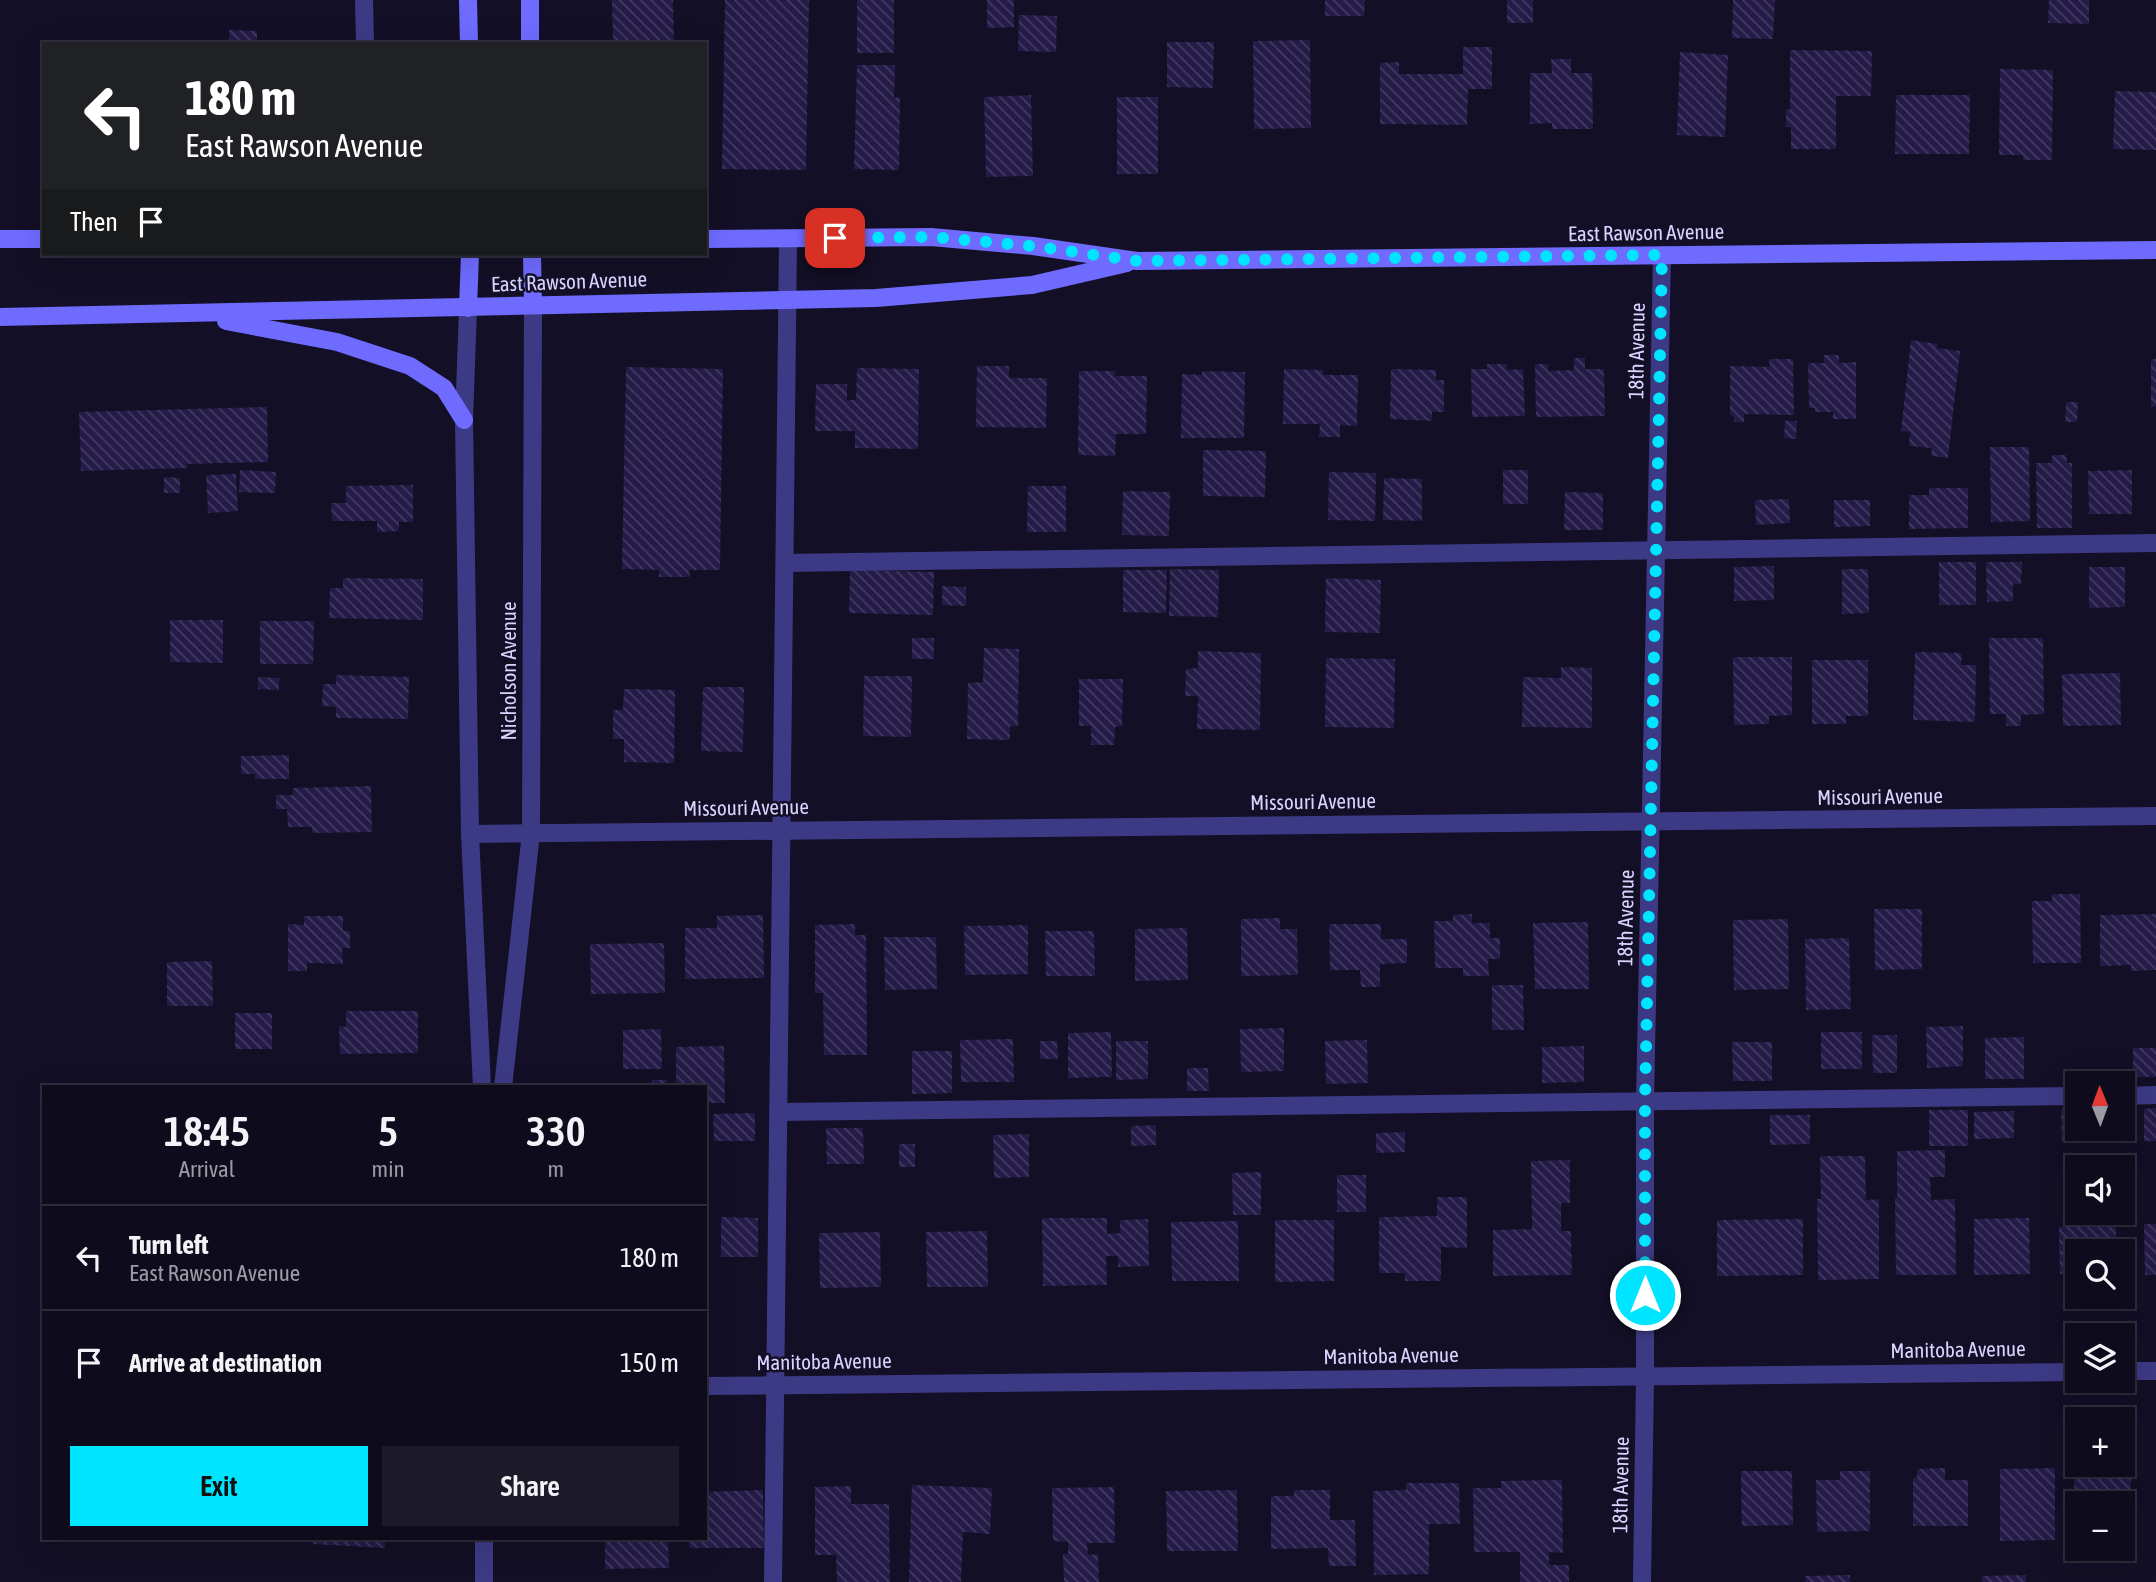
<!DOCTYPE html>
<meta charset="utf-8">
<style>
:root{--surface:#0e0b1c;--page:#1c1929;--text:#f1f3f6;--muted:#9b9ba3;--line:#2e2b3b;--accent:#00e5ff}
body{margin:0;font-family:"Asap Condensed",sans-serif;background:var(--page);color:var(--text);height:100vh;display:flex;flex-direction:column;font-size:26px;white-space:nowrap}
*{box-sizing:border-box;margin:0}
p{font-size:23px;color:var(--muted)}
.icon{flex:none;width:38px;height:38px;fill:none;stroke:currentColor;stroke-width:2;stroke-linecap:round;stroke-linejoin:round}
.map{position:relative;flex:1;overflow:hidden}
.side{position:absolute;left:42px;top:1085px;width:665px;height:455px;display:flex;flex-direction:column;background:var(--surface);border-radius:0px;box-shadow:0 7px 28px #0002,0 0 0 2px var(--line)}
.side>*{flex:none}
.guide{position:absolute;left:42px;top:42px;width:665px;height:214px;border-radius:0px;box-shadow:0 7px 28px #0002,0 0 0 2px var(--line);background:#202124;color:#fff;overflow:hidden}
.needle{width:46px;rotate:359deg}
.tools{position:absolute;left:2065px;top:1071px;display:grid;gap:14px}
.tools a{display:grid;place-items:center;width:70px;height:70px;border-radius:0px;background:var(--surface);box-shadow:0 7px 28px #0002,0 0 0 2px var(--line);font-size:35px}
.pin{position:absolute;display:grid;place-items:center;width:60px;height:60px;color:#fff;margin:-30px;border-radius:14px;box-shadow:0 4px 10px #0006}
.me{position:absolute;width:77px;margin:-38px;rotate:0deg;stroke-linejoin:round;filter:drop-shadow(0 0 5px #0008)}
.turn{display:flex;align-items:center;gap:24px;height:147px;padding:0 28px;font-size:32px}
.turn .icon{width:91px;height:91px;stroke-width:2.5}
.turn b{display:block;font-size:49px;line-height:60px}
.then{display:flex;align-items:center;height:66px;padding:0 28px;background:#0003;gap:14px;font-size:26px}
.eta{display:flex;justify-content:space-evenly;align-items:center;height:119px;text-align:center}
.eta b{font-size:42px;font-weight:600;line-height:49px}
.action{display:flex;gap:14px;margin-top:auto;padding:14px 28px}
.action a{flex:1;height:80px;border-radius:0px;background:var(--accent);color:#111;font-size:28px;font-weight:600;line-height:80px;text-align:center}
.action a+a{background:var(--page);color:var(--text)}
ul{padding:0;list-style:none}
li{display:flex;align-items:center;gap:21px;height:105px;padding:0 28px;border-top:2px solid var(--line)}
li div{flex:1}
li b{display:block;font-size:26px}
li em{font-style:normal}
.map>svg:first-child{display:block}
</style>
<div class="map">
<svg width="2156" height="1582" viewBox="0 0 2156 1582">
<defs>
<pattern id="building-back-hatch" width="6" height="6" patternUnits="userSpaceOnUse" patternTransform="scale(1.75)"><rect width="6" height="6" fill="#241b47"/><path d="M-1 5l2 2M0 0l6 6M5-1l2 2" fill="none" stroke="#433b63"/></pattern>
</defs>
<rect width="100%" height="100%" fill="#130f26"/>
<!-- building -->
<g fill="url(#building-back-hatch)">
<polygon points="612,0 673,0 674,44 613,44"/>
<polygon points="725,0 809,0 806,170 722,169"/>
<rect x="857" y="0" width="37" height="53"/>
<polygon points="987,0 1014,0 1014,27 987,28"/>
<polygon points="1325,0 1365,0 1364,16 1325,16"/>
<rect x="1507" y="0" width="26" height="23"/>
<polygon points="1733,0 1775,0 1773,39 1732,38"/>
<polygon points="2049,0 2089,0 2089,24 2048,23"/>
<polygon points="1019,15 1057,16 1056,52 1018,51"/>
<polygon points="229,30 257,31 257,44 229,44"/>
<polygon points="1310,40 1311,128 1254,129 1253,41"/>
<polygon points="1167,42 1214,42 1213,88 1167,87"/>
<polygon points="1463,47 1492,47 1492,89 1468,89 1467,125 1380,124 1380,63 1399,62 1399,74 1463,74"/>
<polygon points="1790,50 1872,51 1871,96 1836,96 1836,149 1791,149 1791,127 1786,127 1786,109 1790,110"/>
<polygon points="1680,52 1728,55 1725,137 1677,135"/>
<polygon points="1551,59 1571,59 1571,73 1592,73 1593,129 1552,129 1552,123 1530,124 1530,73 1552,73"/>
<polygon points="857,65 895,65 894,98 900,97 899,170 854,169"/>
<polygon points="2000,69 2053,70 2052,160 2023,160 2023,155 1999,155"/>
<polygon points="2115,91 2156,92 2156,150 2113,149"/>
<polygon points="1031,95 1033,176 986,177 984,97"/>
<polygon points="1896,95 1970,95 1969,154 1895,154"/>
<rect x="1117" y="97" width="41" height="77"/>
<polygon points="1911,340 1937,344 1937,348 1960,351 1948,458 1931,456 1932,448 1909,446 1910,432 1901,431"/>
<polygon points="1824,355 1839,355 1839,363 1856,362 1856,419 1833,419 1833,412 1815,412 1815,408 1809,408 1808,363 1824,363"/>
<polygon points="1574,358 1585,358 1585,369 1604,369 1605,416 1536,417 1535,364 1548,364 1548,371 1574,370"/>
<polygon points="1769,359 1793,359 1794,415 1744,414 1744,422 1734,422 1734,416 1730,415 1730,366 1770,367"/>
<rect x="2151" y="359" width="5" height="48"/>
<polygon points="1487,364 1507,364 1507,370 1523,369 1525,416 1472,417 1471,369 1487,369"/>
<polygon points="977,366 1009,366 1009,378 1047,378 1046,428 976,427"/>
<polygon points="626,367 723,369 720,570 689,570 690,577 659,577 659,570 622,569"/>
<polygon points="857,368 919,369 918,449 855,448 855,431 815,431 816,384 847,384 847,400 856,400"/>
<polygon points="1284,369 1323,370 1323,375 1358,375 1357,426 1340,425 1340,437 1319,437 1320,424 1283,424"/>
<polygon points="1391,369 1436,370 1436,380 1444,380 1444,412 1432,412 1432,421 1390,419"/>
<polygon points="1079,371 1115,371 1115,376 1147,376 1146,434 1116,434 1115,456 1078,455"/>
<polygon points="1202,371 1245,372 1244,438 1181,438 1182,374 1202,375"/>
<polygon points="2066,402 2078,402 2077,422 2065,422"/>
<polygon points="267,407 268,462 187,464 187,468 81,471 79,412"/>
<polygon points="1785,421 1797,421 1796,439 1784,438"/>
<polygon points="1990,447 2029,447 2030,521 1991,522"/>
<polygon points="1203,450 1266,451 1265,497 1203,496"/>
<polygon points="2052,455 2066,455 2067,463 2072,463 2072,528 2037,528 2036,463 2052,463"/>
<polygon points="240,470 276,472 275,493 239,492"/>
<rect x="1503" y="470" width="25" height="34"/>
<polygon points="2132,470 2132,514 2089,514 2088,471"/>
<polygon points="1329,472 1376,473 1375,521 1328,520"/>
<polygon points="236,474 238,511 208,513 206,475"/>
<polygon points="164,477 180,478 180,493 164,493"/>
<polygon points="1384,478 1422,479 1422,521 1383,520"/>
<polygon points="413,485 413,522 399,522 399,531 377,532 377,521 332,521 331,503 346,503 346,486"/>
<polygon points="1028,486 1066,486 1066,532 1027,532"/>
<polygon points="1929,488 1968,488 1968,528 1909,529 1909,495 1929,495"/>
<polygon points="1123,491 1170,492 1169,536 1122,535"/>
<polygon points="1565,492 1603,493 1603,530 1564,530"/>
<polygon points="1789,499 1790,523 1756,525 1755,500"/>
<polygon points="1834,500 1870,500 1870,526 1834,527"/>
<rect x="1939" y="562" width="37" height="43"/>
<polygon points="1986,562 2022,562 2021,584 2013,584 2013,601 1987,602"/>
<polygon points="1774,566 1774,600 1734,601 1734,567"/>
<polygon points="2089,567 2125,567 2125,607 2089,608"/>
<polygon points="1170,569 1219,570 1218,617 1169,616"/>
<polygon points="1842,569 1868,569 1869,613 1842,614"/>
<polygon points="850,570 934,572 933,615 849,613"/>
<polygon points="1123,570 1167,570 1166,613 1123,612"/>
<polygon points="343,578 423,579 423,620 329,618 330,588 343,588"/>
<polygon points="1326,578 1381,580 1380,633 1325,632"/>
<polygon points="942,586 966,587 966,606 942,605"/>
<polygon points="170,620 223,620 223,663 170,662"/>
<polygon points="260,621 314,621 313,664 260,664"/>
<rect x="912" y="638" width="22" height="21"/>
<polygon points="1989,638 2043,638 2044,714 2021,715 2021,726 2006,726 2006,714 1990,714"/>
<polygon points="984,648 1019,649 1018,726 1010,726 1010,740 967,739 968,683 983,682"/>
<polygon points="1198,651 1261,653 1260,730 1197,729 1198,696 1185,696 1186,669 1198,668"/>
<polygon points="1915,652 1962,653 1961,665 1976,665 1975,722 1913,720"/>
<polygon points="1733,657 1792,657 1792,715 1769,716 1769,724 1734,725"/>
<polygon points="1326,658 1395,659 1394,728 1325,727"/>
<polygon points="1812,660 1868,660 1868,716 1846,716 1846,724 1812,724"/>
<polygon points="1561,667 1592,668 1592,728 1522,727 1523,677 1561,678"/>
<polygon points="2120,673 2121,725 2063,726 2062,674"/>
<polygon points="336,675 409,677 408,719 336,718 336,707 322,706 323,684 336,684"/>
<polygon points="864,676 912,676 911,737 863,736"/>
<polygon points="258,677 279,678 279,690 258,689"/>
<polygon points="1079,679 1123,679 1122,726 1115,727 1114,745 1091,745 1091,726 1079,726"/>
<polygon points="703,687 744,687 743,752 701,751"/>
<polygon points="624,689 675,690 674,763 624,762 624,739 613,739 613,710 623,710"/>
<polygon points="289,755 289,779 255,779 255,774 241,774 241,756"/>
<polygon points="371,786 372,832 312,833 312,827 288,827 287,809 276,809 276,795 293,795 293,788"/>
<polygon points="2052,894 2080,894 2081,963 2033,963 2032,901 2052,901"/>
<polygon points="1874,909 1922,909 1922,969 1875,970"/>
<polygon points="1472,914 1472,923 1490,923 1490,938 1500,938 1500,959 1488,959 1489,976 1463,976 1463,968 1435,968 1434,921 1453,921 1453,915"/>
<polygon points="2156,914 2156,970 2131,971 2131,965 2100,966 2100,915"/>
<polygon points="763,915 764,978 685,979 685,928 717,928 717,916"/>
<polygon points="304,916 343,916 343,931 350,931 350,948 342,948 343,964 307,963 307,971 288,971 288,924 304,925"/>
<polygon points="1280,918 1280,929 1297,929 1298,975 1241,976 1241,919"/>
<polygon points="1788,919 1789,989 1734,990 1733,920"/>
<polygon points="1588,922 1589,989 1535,989 1533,923"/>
<polygon points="855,924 855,935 866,935 867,1055 824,1055 823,993 815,993 815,925"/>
<polygon points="1329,924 1381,924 1381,939 1407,939 1407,963 1380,964 1380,987 1361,987 1360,970 1330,970"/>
<polygon points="1028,925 1028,974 965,975 964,926"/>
<polygon points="1187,928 1188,980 1135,981 1135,929"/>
<polygon points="1045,931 1094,931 1095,976 1046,976"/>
<polygon points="884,937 936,937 937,989 885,990"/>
<polygon points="1849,938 1851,1009 1806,1010 1805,939"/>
<polygon points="664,943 665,993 591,994 590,944"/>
<polygon points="212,961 213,1006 167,1006 167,962"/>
<polygon points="1492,985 1523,985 1524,1030 1492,1030"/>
<polygon points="346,1011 418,1011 418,1053 340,1054 339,1026 346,1027"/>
<rect x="235" y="1013" width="37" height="36"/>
<polygon points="1963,1026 1963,1066 1927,1068 1926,1027"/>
<polygon points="1284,1028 1284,1071 1241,1072 1240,1029"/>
<polygon points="661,1029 662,1069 623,1069 623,1030"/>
<polygon points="1111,1032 1112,1077 1068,1078 1068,1033"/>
<rect x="1821" y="1032" width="41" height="37"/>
<polygon points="1872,1035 1897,1035 1897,1073 1873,1073"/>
<polygon points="2024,1037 2024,1079 1985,1079 1985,1038"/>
<polygon points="1013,1039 1014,1082 961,1082 960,1040"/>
<polygon points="1367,1040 1368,1083 1326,1084 1325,1041"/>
<polygon points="1040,1041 1057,1041 1058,1059 1040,1059"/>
<polygon points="1116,1041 1148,1041 1148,1079 1116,1080"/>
<polygon points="1732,1042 1772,1042 1772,1081 1733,1081"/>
<polygon points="724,1046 725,1103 705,1103 705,1087 676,1087 676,1047"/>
<polygon points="1584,1046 1584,1082 1542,1083 1542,1047"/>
<rect x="2133" y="1048" width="23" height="29"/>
<polygon points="912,1051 952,1051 952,1093 912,1094"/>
<polygon points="1187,1068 1208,1068 1209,1091 1187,1091"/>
<rect x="652" y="1080" width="15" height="7"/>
<polygon points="2156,1108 2156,1141 2144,1141 2144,1109"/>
<polygon points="2061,1109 2077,1109 2077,1129 2096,1129 2096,1140 2062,1141"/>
<rect x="1929" y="1110" width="39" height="36"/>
<polygon points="2014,1111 2014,1138 1974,1139 1974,1112"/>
<polygon points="755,1113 755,1141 714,1141 713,1114"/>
<polygon points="1770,1115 1810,1115 1810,1144 1770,1145"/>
<polygon points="1156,1125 1156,1145 1131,1146 1131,1126"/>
<polygon points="826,1128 863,1128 864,1164 827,1164"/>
<polygon points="1405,1132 1405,1152 1376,1153 1376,1133"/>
<polygon points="1029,1134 1029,1177 994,1178 993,1135"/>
<rect x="899" y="1144" width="16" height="23"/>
<polygon points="1945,1150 1945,1177 1930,1177 1931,1200 1955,1199 1956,1275 1896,1275 1895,1198 1897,1198 1897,1151"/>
<polygon points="1820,1156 1865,1156 1866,1200 1879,1199 1879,1279 1818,1280 1817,1199 1821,1199"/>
<polygon points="1570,1160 1570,1203 1561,1203 1561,1231 1571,1231 1572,1275 1493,1276 1493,1230 1532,1229 1531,1161"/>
<polygon points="1261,1172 1261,1215 1233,1215 1232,1173"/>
<rect x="1337" y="1175" width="29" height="37"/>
<polygon points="1437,1197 1467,1197 1467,1248 1441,1247 1441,1281 1405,1281 1405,1273 1379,1273 1379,1217 1437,1216"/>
<polygon points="721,1217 758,1218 758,1257 721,1257"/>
<polygon points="1042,1218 1107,1218 1107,1234 1120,1233 1120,1220 1148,1219 1149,1266 1118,1267 1118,1256 1106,1256 1107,1285 1043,1286"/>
<polygon points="2029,1218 2030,1274 1974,1275 1974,1219"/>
<polygon points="1803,1219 1803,1275 1717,1276 1717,1220"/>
<polygon points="1275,1220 1334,1220 1334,1281 1275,1282"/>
<polygon points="1238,1221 1239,1281 1172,1281 1171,1222"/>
<polygon points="2144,1224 2156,1224 2156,1275 2145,1275"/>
<polygon points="2116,1226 2116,1251 2077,1251 2077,1274 2060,1274 2059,1227"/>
<polygon points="987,1231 988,1287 927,1287 926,1232"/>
<polygon points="880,1232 881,1287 820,1288 819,1233"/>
<polygon points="1945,1468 1945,1480 1968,1480 1968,1526 1913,1526 1913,1478 1917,1478 1917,1469"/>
<polygon points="2055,1468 2055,1540 2000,1541 2000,1469"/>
<polygon points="2123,1469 2123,1477 2131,1477 2131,1526 2123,1526 2123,1503 2077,1503 2077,1523 2075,1523 2074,1476 2096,1475 2096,1470"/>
<polygon points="1741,1471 1792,1471 1793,1525 1742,1526"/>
<polygon points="1840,1471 1870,1471 1870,1531 1817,1532 1816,1480 1840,1480"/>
<polygon points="1562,1480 1563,1553 1549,1552 1549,1565 1569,1565 1569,1582 1520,1582 1520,1552 1474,1552 1473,1488 1501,1488 1501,1481"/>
<polygon points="1406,1483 1459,1483 1460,1524 1429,1524 1429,1574 1374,1575 1373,1491 1406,1490"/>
<polygon points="912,1485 992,1488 990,1534 963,1532 961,1582 909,1582"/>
<polygon points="851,1486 851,1504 889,1504 890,1582 837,1582 836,1555 815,1555 815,1487"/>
<polygon points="1114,1487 1115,1543 1087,1543 1088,1555 1098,1554 1099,1582 1064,1582 1063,1554 1068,1554 1068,1542 1053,1541 1052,1488"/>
<polygon points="763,1490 764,1548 689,1548 689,1538 705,1538 705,1492"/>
<polygon points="1237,1490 1238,1551 1167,1551 1166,1491"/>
<polygon points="1294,1490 1330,1490 1330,1520 1355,1520 1356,1566 1329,1566 1328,1548 1271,1549 1271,1496 1294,1496"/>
<polygon points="314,1538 385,1538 385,1548 313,1544"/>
<polygon points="605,1538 668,1538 669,1568 605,1569"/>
<polygon points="1850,1575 1850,1582 1806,1582 1805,1576"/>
<polygon points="2026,1575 2026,1582 1982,1582 1982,1576"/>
</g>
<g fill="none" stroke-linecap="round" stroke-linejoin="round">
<!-- service -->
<g stroke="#3d3a85" stroke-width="18">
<polyline points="364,0 365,44"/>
<polyline points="785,563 2156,543"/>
<polyline points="2123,1096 2156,1095"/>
<polyline points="779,1112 2077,1096"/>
<polyline points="773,1582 788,239"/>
</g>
<!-- minor -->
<g stroke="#3d3a85" stroke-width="18">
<polyline points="470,834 2156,816"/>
<polyline points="2123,1371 2156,1371"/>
<polyline points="705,1386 2077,1372"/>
<polyline points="1642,1582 1645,1376 1645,1102 1662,255"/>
</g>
<!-- tertiary -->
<g stroke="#3d3a85" stroke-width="18">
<polyline points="468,308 464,420 470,834 482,1087"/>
<polyline points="503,1087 531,833 533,305"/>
<polyline points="484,1582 484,1538"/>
</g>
<!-- secondary -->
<g stroke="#6f6bff" stroke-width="18">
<polyline points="468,0 469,44"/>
<polyline points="530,0 530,44"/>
<polyline points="0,239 44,239"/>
<polyline points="705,239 931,237 1033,246 1137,261 2156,250"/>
<polyline points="532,254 533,305"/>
<polyline points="468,308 470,254"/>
<polyline points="0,317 876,298 1032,285 1127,263"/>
<polyline points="226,321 337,342 410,366 444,388 464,420"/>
</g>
</g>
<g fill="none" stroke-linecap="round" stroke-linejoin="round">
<!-- route -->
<polyline stroke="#00e5ff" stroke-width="12" stroke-dasharray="0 21.6" points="835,238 931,237 1033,246 1137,261 1662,255 1645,1101 1645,1295"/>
</g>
<g text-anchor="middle" stroke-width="5" stroke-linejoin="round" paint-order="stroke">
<!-- street labels -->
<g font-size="21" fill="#d9d4ff" stroke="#130f26">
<text transform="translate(1646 233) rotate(-1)" y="7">East Rawson Avenue</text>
<text transform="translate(569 282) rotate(-2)" y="7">East Rawson Avenue</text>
<text transform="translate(1637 351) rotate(-89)" y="7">18th Avenue</text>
<text transform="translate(509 671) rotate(-90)" y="7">Nicholson Avenue</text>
<text transform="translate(1880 797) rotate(-1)" y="7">Missouri Avenue</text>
<text transform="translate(1313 802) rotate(-1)" y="7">Missouri Avenue</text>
<text transform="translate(746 808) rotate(-1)" y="7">Missouri Avenue</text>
<text transform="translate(1626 918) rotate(-89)" y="7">18th Avenue</text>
<text transform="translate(1958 1350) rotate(-1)" y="7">Manitoba Avenue</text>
<text transform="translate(1391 1356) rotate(-1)" y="7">Manitoba Avenue</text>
<text transform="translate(824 1362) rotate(-1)" y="7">Manitoba Avenue</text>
<text transform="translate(1621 1485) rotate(-89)" y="7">18th Avenue</text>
</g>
</g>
</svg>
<div class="tools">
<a><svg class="needle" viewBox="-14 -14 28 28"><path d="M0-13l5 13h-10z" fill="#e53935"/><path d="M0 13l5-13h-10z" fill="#9b9ba3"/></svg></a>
<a><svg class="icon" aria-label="sound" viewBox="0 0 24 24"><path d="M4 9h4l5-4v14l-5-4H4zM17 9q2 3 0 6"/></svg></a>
<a><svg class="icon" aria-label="search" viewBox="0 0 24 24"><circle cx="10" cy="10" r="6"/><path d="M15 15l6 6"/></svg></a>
<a><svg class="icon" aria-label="layers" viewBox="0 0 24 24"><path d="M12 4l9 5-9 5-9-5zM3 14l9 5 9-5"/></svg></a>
<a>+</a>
<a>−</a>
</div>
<div class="pin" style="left:835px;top:238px;background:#d93025"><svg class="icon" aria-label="arrive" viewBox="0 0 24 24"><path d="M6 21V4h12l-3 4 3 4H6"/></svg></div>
<svg class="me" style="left:1645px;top:1295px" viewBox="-20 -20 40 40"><circle r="17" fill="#00e5ff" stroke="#fff" stroke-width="3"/><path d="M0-11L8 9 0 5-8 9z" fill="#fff"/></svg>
<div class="guide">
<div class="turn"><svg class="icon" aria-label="left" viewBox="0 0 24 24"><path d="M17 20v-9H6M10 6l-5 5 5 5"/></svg><div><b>180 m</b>East Rawson Avenue</div></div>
<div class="then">Then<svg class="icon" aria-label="arrive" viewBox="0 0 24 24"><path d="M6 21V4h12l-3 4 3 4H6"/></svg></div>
</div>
<section class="side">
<div class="eta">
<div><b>18:45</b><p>Arrival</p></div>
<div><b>5</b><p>min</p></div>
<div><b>330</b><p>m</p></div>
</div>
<ul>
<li><svg class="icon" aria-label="left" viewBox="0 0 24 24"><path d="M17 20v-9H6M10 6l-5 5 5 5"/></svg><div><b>Turn left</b><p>East Rawson Avenue</p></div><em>180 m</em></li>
<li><svg class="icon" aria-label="arrive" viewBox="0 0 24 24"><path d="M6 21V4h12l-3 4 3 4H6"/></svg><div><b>Arrive at destination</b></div><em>150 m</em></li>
</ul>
<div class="action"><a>Exit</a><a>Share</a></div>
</section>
</div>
